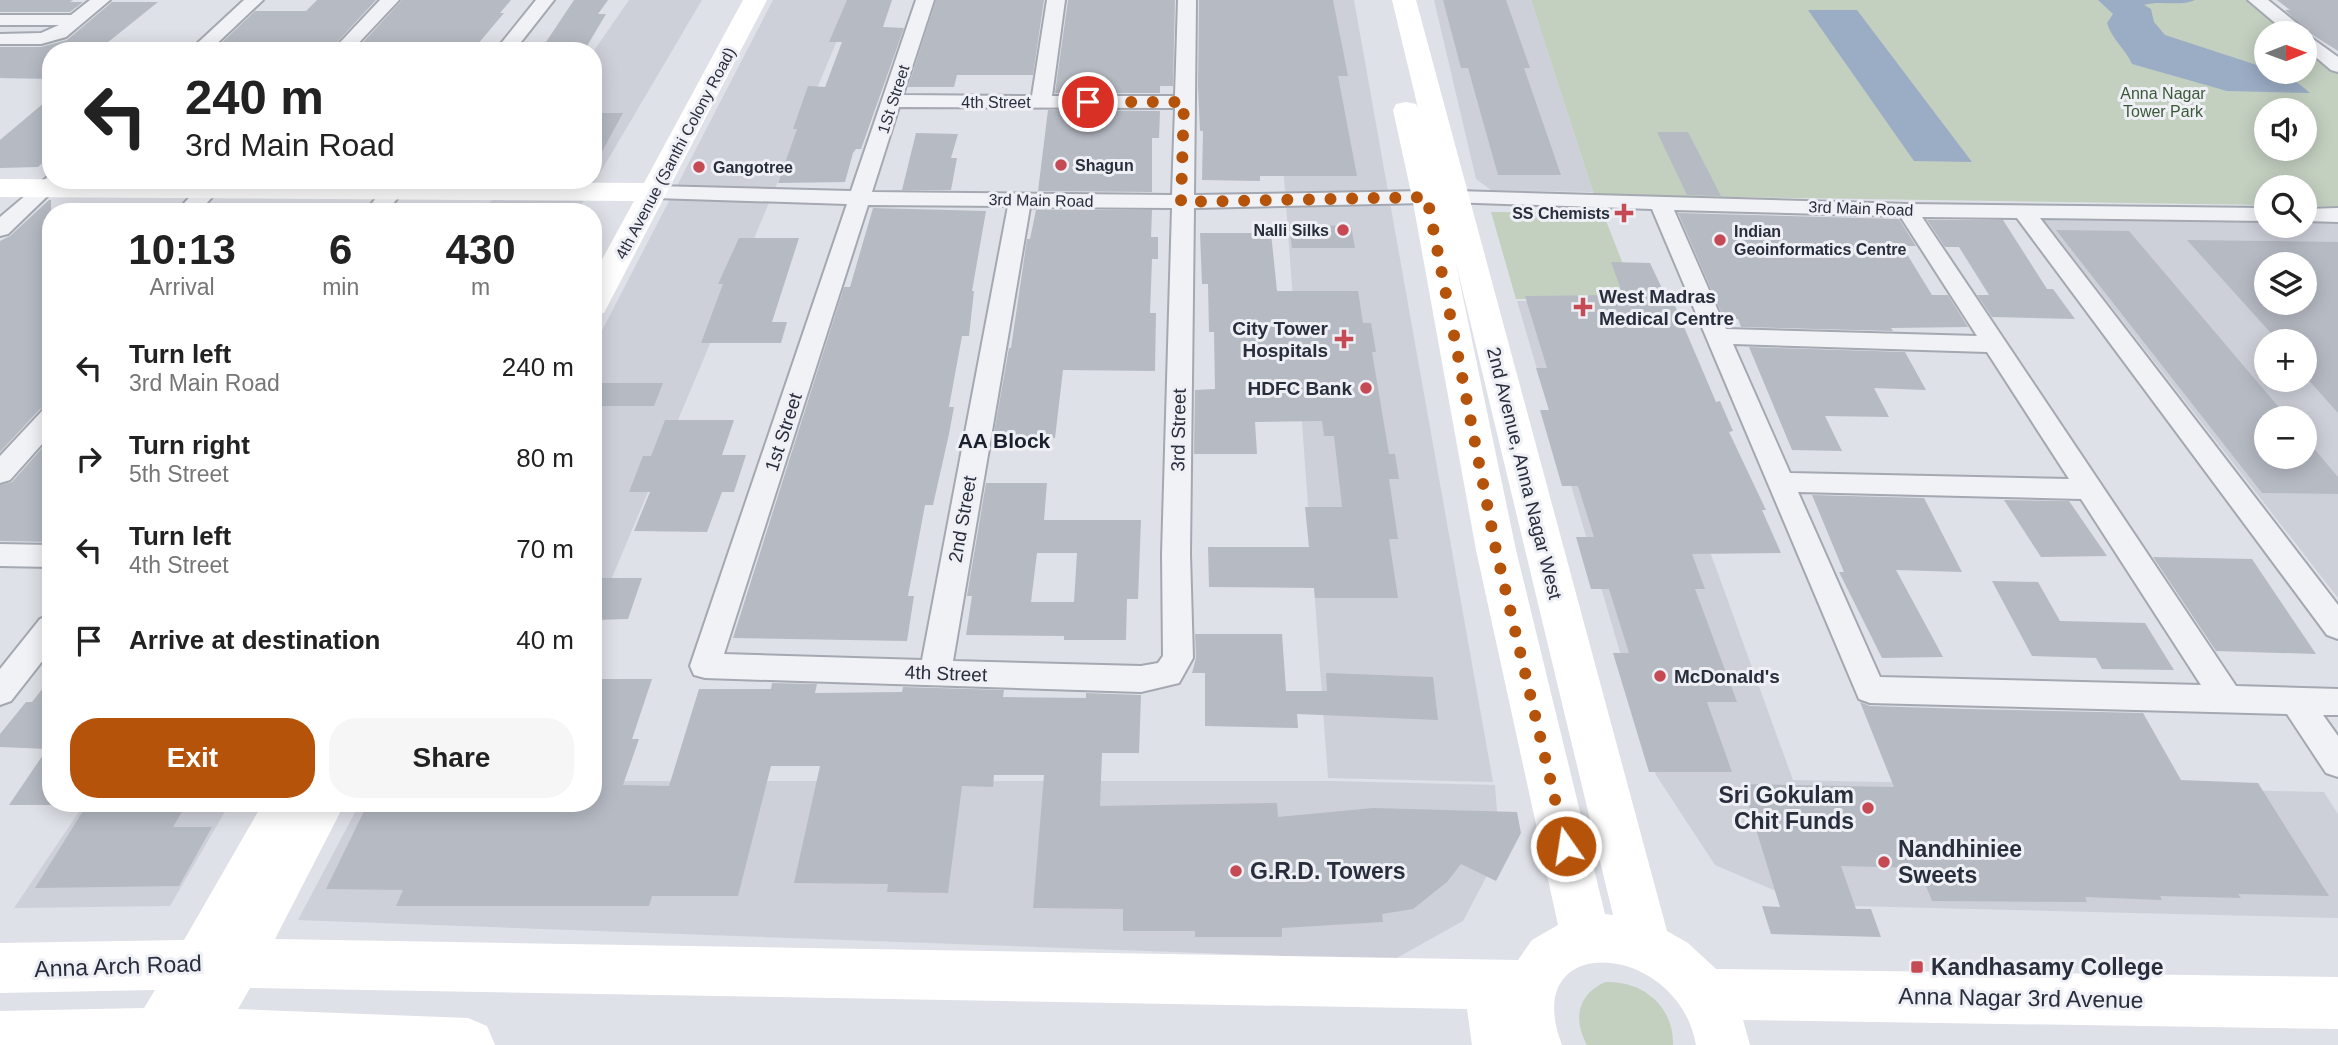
<!DOCTYPE html>
<meta charset="utf-8">
<style>
:root{--surface:#fff;--page:#f6f6f6;--text:#222;--muted:#767676;--accent:#b45309}
body{margin:0;font-family:Helvetica,sans-serif;background:var(--page);color:var(--text);height:100vh;display:flex;flex-direction:column;font-size:26px;white-space:nowrap}
*{box-sizing:border-box;margin:0}
p{font-size:23px;color:var(--muted)}
.icon{flex:none;width:38px;height:38px;fill:none;stroke:currentColor;stroke-width:2;stroke-linecap:round;stroke-linejoin:round}
.map{position:relative;flex:1;overflow:hidden}
.details{position:absolute;left:42px;top:203px;width:560px;height:609px;display:flex;flex-direction:column;background:var(--surface);border-radius:28px;box-shadow:0 4px 18px #0003}
.details>*{flex:none}
.top-card{position:absolute;left:42px;top:42px;width:560px;height:147px;border-radius:28px;box-shadow:0 4px 18px #0003;background:#fff;color:var(--text);overflow:hidden}
.needle{width:46px;rotate:89deg}
.buttons{position:absolute;left:2254px;top:21px;display:grid;gap:14px}
.buttons a{display:grid;place-items:center;width:63px;height:63px;border-radius:50%;background:var(--surface);box-shadow:0 4px 18px #0003;font-size:35px}
.pin{position:absolute;display:grid;place-items:center;width:60px;height:60px;color:#fff;margin:-30px;border:4px solid #fff;border-radius:50%;box-shadow:0 2px 7px #0007}
.me{position:absolute;width:77px;margin:-38px;rotate:347deg;stroke-linejoin:round;filter:drop-shadow(0 0 5px #0008)}
.turn{display:flex;align-items:center;gap:24px;height:147px;padding:0 28px;font-size:32px}
.turn .icon{width:91px;height:91px;stroke-width:2.5}
.turn b{display:block;font-size:49px;line-height:60px}
.eta{display:flex;justify-content:space-evenly;align-items:center;height:119px;text-align:center}
.eta b{font-size:42px;font-weight:800;line-height:49px}
.primary-button{display:flex;gap:14px;margin-top:auto;padding:14px 28px}
.primary-button a{flex:1;height:80px;border-radius:28px;background:var(--accent);color:#fff;font-size:28px;font-weight:800;line-height:80px;text-align:center}
.primary-button a+a{background:var(--page);color:var(--text)}
ul{padding:0;list-style:none}
li{display:flex;align-items:center;gap:21px;height:91px;padding:0 28px}
li div{flex:1}
li b{display:block;font-size:26px}
li em{font-style:normal}
.map>svg:first-child{display:block}
</style>
<div class="map">
<svg width="2338" height="1045" viewBox="0 0 2338 1045">
<rect width="100%" height="100%" fill="#dee1e7"/>
<!-- built -->
<g fill="#cdd0d9" fill-rule="evenodd">
<polygon points="629,0 702,0 577,212 484,212 505,180 593,180 593,52"/>
<polygon points="773,0 854,0 593,623 593,348"/>
<polygon points="1271,0 1354,0 1493,782 1328,778"/>
<polygon points="1434,0 1531,0 1593,192 1491,190 1476,179"/>
<path d="M2041,216L2266,218V226H2305V219H2338V598ZM2266,264H2305V303H2266ZM2266,341H2305V380H2266ZM2266,418H2305V457H2266Z"/>
<polygon points="1517,301 1619,301 1793,780 2324,792 2338,814 2338,918 1809,905 1715,865 1656,775"/>
<polygon points="593,781 1330,781 1495,785 1500,851 1463,921 1393,960 298,920 360,803 593,803"/>
<polygon points="85,803 230,803 170,906 14,908"/>
</g>
<!-- green -->
<g fill="#c3d0c0" fill-rule="evenodd">
<path d="M1531,0H2252L2293,33H2266V72H2305V43L2338,70V207L2305,206V187H2266V205L1594,195ZM2266,110H2305V149H2266Z"/>
<polygon points="1491,212 1603,213 1637,300 1516,299"/>
<path d="M1605,982C1642,980 1674,1006 1673,1045H1587C1573,1019 1577,995 1605,982Z"/>
</g>
<!-- water -->
<g fill="#9badc5">
<path d="M2098,0H2195C2179,7 2161,0 2144,5L2151,9L2154,22L2165,35L2266,68V72C2283,72 2298,82 2310,93L2227,91L2132,64C2125,48 2112,40 2107,23L2113,14Z"/>
<polygon points="1808,10 1857,10 1972,162 1914,161"/>
</g>
<!-- building -->
<g fill="#b6bac3" fill-rule="evenodd">
<polygon points="0,0 73,0 70,2 83,2 70,12 0,12"/>
<polygon points="317,0 376,0 329,51 213,51 255,11 306,11"/>
<polygon points="402,0 511,0 500,13 504,13 472,51 355,51"/>
<polygon points="574,0 608,0 598,14 606,14 584,51 540,51"/>
<polygon points="847,0 892,0 883,27 904,28 861,149 856,149 853,153 845,182 778,183 797,129 793,129 808,86 825,87 842,42 829,42"/>
<polygon points="936,0 1044,0 1033,75 957,75 954,87 908,87"/>
<polygon points="1068,0 1175,0 1173,86 1160,86 1160,93 1055,93"/>
<polygon points="1199,0 1333,0 1348,76 1338,76 1357,176 1260,176 1260,181 1202,180 1203,131 1200,131 1198,86"/>
<polygon points="1443,0 1506,0 1530,68 1524,68 1561,175 1498,175 1468,68 1461,68"/>
<polygon points="2277,0 2338,0 2338,51 2308,32 2285,10 2290,10"/>
<polygon points="112,2 158,2 97,51 51,51 51,79 0,78 0,47 41,47 67,40"/>
<polygon points="51,97 51,155 38,167 0,168 0,140"/>
<polygon points="1048,110 1160,111 1159,138 1152,138 1152,192 1038,191"/>
<polygon points="593,113 623,113 593,168"/>
<polygon points="1657,132 1688,132 1721,196 1687,195"/>
<polygon points="916,133 958,134 951,158 957,158 951,190 902,190"/>
<polygon points="49,200 51,200 51,406 40,409 0,452 0,241 10,236"/>
<polygon points="873,208 986,211 972,291 974,291 969,336 962,336 949,407 954,407 949,434 933,505 925,505 908,596 914,596 907,641 733,638 844,287 850,287"/>
<polygon points="1036,210 1152,210 1151,237 1158,237 1158,259 1152,259 1150,313 1156,313 1155,371 1063,370 1055,438 993,438 1009,348 1011,348 1027,239 1030,239"/>
<polygon points="1678,213 1899,219 1916,246 1902,246 1932,295 1948,295 1968,327 1891,328 1893,331 1741,327 1738,319 1724,319"/>
<polygon points="1927,220 2003,220 2047,289 2053,289 2075,319 1992,317 1977,295 1989,295 1959,247 1945,247"/>
<polygon points="1289,225 1351,226 1355,248 1292,248"/>
<polygon points="2056,230 2129,231 2288,418 2266,418 2266,457 2305,457 2305,438 2338,477 2338,494 2262,493"/>
<polygon points="1200,233 1271,233 1277,291 1358,291 1363,323 1371,323 1376,352 1372,352 1389,454 1395,454 1399,479 1389,479 1398,539 1389,539 1398,598 1315,598 1314,588 1209,587 1208,547 1309,547 1305,507 1342,507 1334,436 1324,436 1322,421 1255,422 1257,454 1194,454 1195,390 1215,389 1214,332 1209,332 1208,284 1202,284"/>
<polygon points="739,238 799,238 772,322 787,322 781,343 701,343 723,284 718,284"/>
<path d="M2187,240L2338,242V413L2305,376V341H2278ZM2266,264H2305V303H2266Z"/>
<polygon points="1611,262 1650,263 1668,301 1673,301 1716,402 1720,401 1733,431 1729,432 1766,510 1762,510 1781,553 1692,554 1705,589 1695,589 1737,702 1707,702 1732,772 1649,772 1613,653 1629,653 1609,589 1591,589 1576,537 1594,537 1578,486 1562,486 1540,410 1549,410 1536,368 1547,368 1525,296 1623,295"/>
<polygon points="1749,347 1905,352 1926,390 1874,388 1889,417 1825,416 1842,451 1792,450"/>
<polygon points="593,383 663,383 654,406 593,406"/>
<polygon points="665,420 734,420 722,455 746,455 734,492 722,492 707,532 634,531 650,492 629,492 643,456 651,456"/>
<polygon points="51,438 51,542 0,541 0,485 12,482"/>
<path d="M986,483H1047L1044,520H1141L1138,599H1127L1126,640H1064V636L966,635L972,596H967ZM1037,553H1077L1074,602H1031Z"/>
<polygon points="1812,495 1924,498 1962,572 1896,570 1943,657 1882,658 1839,572 1844,572"/>
<polygon points="2004,500 2069,501 2107,556 2041,557"/>
<polygon points="2153,557 2252,559 2316,654 2216,651"/>
<polygon points="593,578 642,578 628,619 593,620"/>
<polygon points="1992,581 2038,582 2060,621 2145,623 2174,670 2102,669 2096,658 2032,656"/>
<polygon points="1195,634 1282,634 1286,691 1327,691 1326,673 1433,677 1438,720 1297,714 1298,728 1205,726 1205,673 1192,673 1196,658"/>
<polygon points="51,678 51,805 9,805 47,749 0,747 0,734 26,702 32,702"/>
<polygon points="593,679 652,679 632,739 639,739 623,785 669,786 699,689 771,689 772,683 817,684 815,693 902,692 903,687 1004,690 1003,697 1086,698 1086,693 1141,695 1139,753 1102,753 1100,806 1277,803 1278,817 1373,808 1517,812 1521,833 1496,881 1461,864 1447,882 1413,909 1382,914 1383,922 1282,928 1282,937 1195,937 1195,931 1123,931 1123,909 1033,908 1044,775 994,775 993,787 962,786 948,893 887,892 888,884 794,883 820,766 771,766 738,896 652,896 649,906 396,906 403,890 326,889 368,803 593,804"/>
<polygon points="1860,702 1870,706 1967,709 2143,713 2181,780 2258,783 2329,896 2238,894 2241,898 2160,896 2162,900 2085,897 2087,902 1932,901 1919,868 1841,866 1856,909 1871,909 1881,937 1771,934 1762,906 1780,907 1742,784 1894,787"/>
<polygon points="88,803 187,803 173,827 212,827 179,886 35,888"/>
</g>
<g fill="none" stroke-linecap="round" stroke-linejoin="round">
<!-- street casing -->
<g stroke="#a4a8b1" stroke-width="4">
<g id="street">
<polygon points="90,0 110,0 66,37 41,44 0,44 0,34 41,33 59,25 0,25 0,15 71,15"/>
<polygon points="244,0 263,0 209,51 189,51"/>
<polygon points="380,0 399,0 351,51 332,51"/>
<polygon points="536,0 554,0 514,51 495,51"/>
<path d="M916,0H934L903,95L1032,96L1047,0H1065L1052,96H1175L1178,0H1196L1194,195L1427,191L1435,192L1438,197L1435,202L1427,203L1194,208L1190,554L1193,658L1179,683L1141,692L705,678L694,675L690,666L847,204L655,198L647,197L644,192L647,187L655,186L851,191ZM899,107L1175,108L1172,195L872,192ZM868,205L1008,206L922,660L724,654ZM1030,207L1172,208L1162,554L1163,656L1158,663L1141,666L953,661Z"/>
<polygon points="2248,0 2268,0 2304,29 2306,34 2338,57 2338,72 2331,70 2305,48 2305,33 2287,33"/>
<polygon points="51,174 51,180 64,180 8,234 0,236 0,217"/>
<polygon points="205,180 227,180 199,212 176,212"/>
<polygon points="390,180 411,180 387,212 365,212"/>
<path d="M1456,191L1907,204L2266,208V221L2040,218L2338,605V639L2327,635L2017,218L1922,217L2236,686L2338,689V715H2323L2338,736V777L2326,773L2287,714L1870,703L1859,699L1652,209L1448,202L1445,197L1448,192ZM1674,210L1900,216L1977,336L1726,329ZM1733,344L1987,352L2069,479L1790,473ZM1798,492L2081,499L2201,685L1880,677Z"/>
<polygon points="2338,208 2338,222 2305,221 2305,209"/>
<polygon points="51,408 51,434 10,480 0,483 0,456 42,411"/>
<polygon points="0,544 51,545 51,567 0,566"/>
<polygon points="51,615 51,650 11,701 0,705 0,669 40,619"/>
</g>
</g>
<!-- street -->
<use href="#street" fill="#f1f2f6" fill-rule="evenodd"/>
<!-- secondary -->
<g fill="#fff" fill-rule="evenodd">
<polygon points="743,0 767,0 604,313 593,316 593,276 634,201 0,197 0,179 644,183"/>
<path d="M1392,0H1416L1667,931L1688,943L1716,969L2338,977V1029L1743,1020L1750,1045H1696C1678,941 1517,929 1562,1045H1472L1467,1009L250,988L238,1009L468,1018L487,1026L495,1045H0V1011L144,1008L155,990L0,993V943L184,940L263,803H345L275,939L1518,960L1532,940L1558,925L1476,550L1412,197L1393,110L1396,104L1406,102L1416,104L1418,108ZM1455,259L1613,915L1605,914L1516,550Z"/>
</g>
</g>
<g fill="none" stroke-linecap="round" stroke-linejoin="round">
<!-- route -->
<polyline stroke="#b45309" stroke-width="12" stroke-dasharray="0 21.6" points="1088,102 1184,102 1181,202 1427,197 1496,550 1566,846"/>
</g>
<!-- markers -->
<g fill="#c54a54" stroke="#eef0f5" stroke-width="2.5">
<circle cx="1061" cy="165" r="7"/>
<circle cx="699" cy="167" r="7"/>
<path d="M1620.5 202.5h7v7h7v7h-7v7h-7v-7h-7v-7h7z"/>
<circle cx="1343" cy="230" r="7"/>
<circle cx="1720" cy="240" r="7"/>
<path d="M1579.5 296.5h7v7h7v7h-7v7h-7v-7h-7v-7h7z"/>
<path d="M1340.5 328.5h7v7h7v7h-7v7h-7v-7h-7v-7h7z"/>
<circle cx="1366" cy="388" r="7"/>
<circle cx="1660" cy="676" r="7"/>
<circle cx="1868" cy="808" r="7"/>
<circle cx="1884" cy="862" r="7"/>
<circle cx="1236" cy="871" r="7"/>
<rect x="1910" y="960" width="14" height="14" rx="3.5"/>
</g>
<g text-anchor="middle" stroke-width="6" stroke-linejoin="round" paint-order="stroke">
<!-- far-park labels -->
<g font-size="16" fill="#3b5837" stroke="#eef0f5">
<text x="2163" y="99">Anna Nagar<tspan x="2163" dy="18">Tower Park</tspan></text>
</g>
<!-- far-street labels -->
<g font-size="16" fill="#292e3d" stroke="#eef0f5">
<text transform="translate(893 99) rotate(-72)" y="6">1St Street</text>
<text x="996" y="108">4th Street</text>
<text transform="translate(675 153) rotate(-62)" y="6">4th Avenue (Santhi Colony Road)</text>
<text transform="translate(1041 200) rotate(1)" y="6">3rd Main Road</text>
<text transform="translate(1861 208) rotate(2)" y="6">3rd Main Road</text>
</g>
<!-- far-poi labels -->
<g font-size="16" font-weight="bold" fill="#292e3d" stroke="#eef0f5" text-anchor="start">
<text x="1075" y="171">Shagun</text>
<text x="713" y="173">Gangotree</text>
<text x="1610" y="219" text-anchor="end">SS Chemists</text>
<text x="1329" y="236" text-anchor="end">Nalli Silks</text>
<text x="1734" y="237">Indian<tspan x="1734" dy="18">Geoinformatics Centre</tspan></text>
</g>
<!-- poi labels -->
<g font-size="19" font-weight="bold" fill="#292e3d" stroke="#eef0f5" text-anchor="start">
<text x="1599" y="303">West Madras<tspan x="1599" dy="22">Medical Centre</tspan></text>
<text x="1328" y="335" text-anchor="end">City Tower<tspan x="1328" dy="22">Hospitals</tspan></text>
<text x="1352" y="395" text-anchor="end">HDFC Bank</text>
<text x="1674" y="683">McDonald's</text>
</g>
<!-- street labels -->
<g font-size="19" fill="#292e3d" stroke="#eef0f5">
<text transform="translate(1178 430) rotate(-89)" y="7">3rd Street</text>
<text transform="translate(783 432) rotate(-72)" y="7">1st Street</text>
<text transform="translate(1525 473) rotate(76)" y="7">2nd Avenue, Anna Nagar West</text>
<text transform="translate(962 519) rotate(-80)" y="7">2nd Street</text>
<text transform="translate(946 673) rotate(2)" y="7">4th Street</text>
</g>
<!-- neighbourhood labels -->
<g font-size="21" font-weight="bold" fill="#1b202e" stroke="#eef0f5">
<text x="1004" y="448">AA Block</text>
</g>
<!-- near-poi labels -->
<g font-size="23" font-weight="bold" fill="#292e3d" stroke="#eef0f5" text-anchor="start">
<text x="1854" y="803" text-anchor="end">Sri Gokulam<tspan x="1854" dy="26">Chit Funds</tspan></text>
<text x="1898" y="857">Nandhiniee<tspan x="1898" dy="26">Sweets</tspan></text>
<text x="1250" y="879">G.R.D. Towers</text>
<text x="1931" y="975">Kandhasamy College</text>
</g>
<!-- near-street labels -->
<g font-size="23" fill="#292e3d" stroke="#eef0f5">
<text transform="translate(118 966) rotate(-2)" y="8">Anna Arch Road</text>
<text transform="translate(2021 998) rotate(1)" y="8">Anna Nagar 3rd Avenue</text>
</g>
</g>
</svg>
<div class="buttons">
<a><svg class="needle" viewBox="-14 -14 28 28"><path d="M0-13l5 13h-10z" fill="#e53935"/><path d="M0 13l5-13h-10z" fill="#767676"/></svg></a>
<a><svg class="icon" aria-label="sound" viewBox="0 0 24 24"><path d="M4 9h4l5-4v14l-5-4H4zM17 9q2 3 0 6"/></svg></a>
<a><svg class="icon" aria-label="search" viewBox="0 0 24 24"><circle cx="10" cy="10" r="6"/><path d="M15 15l6 6"/></svg></a>
<a><svg class="icon" aria-label="layers" viewBox="0 0 24 24"><path d="M12 4l9 5-9 5-9-5zM3 14l9 5 9-5"/></svg></a>
<a>+</a>
<a>−</a>
</div>
<div class="pin" style="left:1088px;top:102px;background:#d93025"><svg class="icon" aria-label="arrive" viewBox="0 0 24 24"><path d="M6 21V4h12l-3 4 3 4H6"/></svg></div>
<svg class="me" style="left:1566px;top:846px" viewBox="-20 -20 40 40"><circle r="17" fill="#b45309" stroke="#fff" stroke-width="3"/><path d="M0-11L8 9 0 5-8 9z" fill="#fff"/></svg>
<div class="top-card">
<div class="turn"><svg class="icon" aria-label="left" viewBox="0 0 24 24"><path d="M17 20v-9H6M10 6l-5 5 5 5"/></svg><div><b>240 m</b>3rd Main Road</div></div>
</div>
<section class="details">
<div class="eta">
<div><b>10:13</b><p>Arrival</p></div>
<div><b>6</b><p>min</p></div>
<div><b>430</b><p>m</p></div>
</div>
<ul>
<li><svg class="icon" aria-label="left" viewBox="0 0 24 24"><path d="M17 20v-9H6M10 6l-5 5 5 5"/></svg><div><b>Turn left</b><p>3rd Main Road</p></div><em>240 m</em></li>
<li><svg class="icon" aria-label="right" viewBox="0 0 24 24"><path d="M7 20v-9h11M14 6l5 5-5 5"/></svg><div><b>Turn right</b><p>5th Street</p></div><em>80 m</em></li>
<li><svg class="icon" aria-label="left" viewBox="0 0 24 24"><path d="M17 20v-9H6M10 6l-5 5 5 5"/></svg><div><b>Turn left</b><p>4th Street</p></div><em>70 m</em></li>
<li><svg class="icon" aria-label="arrive" viewBox="0 0 24 24"><path d="M6 21V4h12l-3 4 3 4H6"/></svg><div><b>Arrive at destination</b></div><em>40 m</em></li>
</ul>
<div class="primary-button"><a>Exit</a><a>Share</a></div>
</section>
</div>
